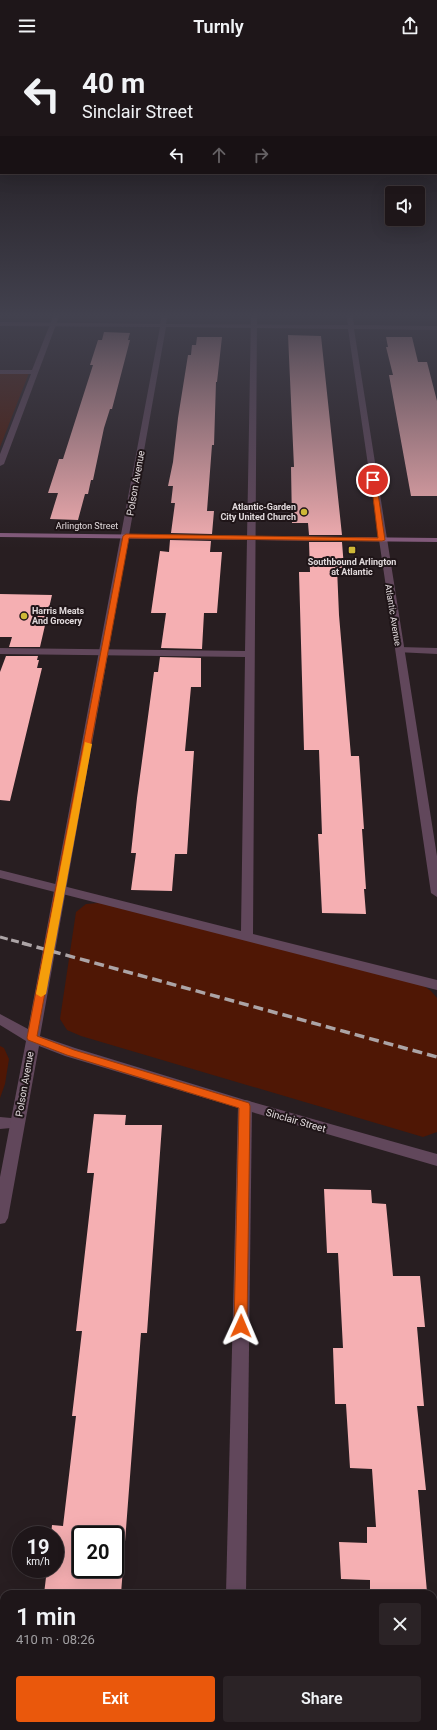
<!DOCTYPE html>
<meta charset="utf-8">
<style>
:root{--surface:#1e1619;--page:#2b2326;--text:#f1f3f6;--muted:#a19fa2;--line:#3c3538;--accent:#ea580c}
body{margin:0;font-family:Roboto,sans-serif;background:var(--page);color:var(--text);height:100vh;display:flex;flex-direction:column;font-size:15px;white-space:nowrap}
*{box-sizing:border-box;margin:0}
p{font-size:13px;color:var(--muted)}
.icon{flex:none;width:22px;height:22px;fill:none;stroke:currentColor;stroke-width:2;stroke-linecap:round;stroke-linejoin:round}
.map{position:relative;flex:1;overflow:hidden}
.drawer{position:absolute;left:0px;top:1538px;width:437px;height:140px;display:flex;flex-direction:column;background:var(--surface);border-radius:12px 12px 0 0;box-shadow:0 4px 16px #0002,0 0 0 1px var(--line)}
.drawer>*{flex:none}
.top-card{position:absolute;left:0px;top:0px;width:437px;height:122px;box-shadow:0 4px 16px #0002,0 0 0 1px var(--line);background:#1e1619;color:var(--text);overflow:hidden}
.buttons{position:absolute;left:385px;top:134px;display:grid;gap:8px}
.buttons a{display:grid;place-items:center;width:40px;height:40px;border-radius:4px;background:var(--surface);box-shadow:0 4px 16px #0002,0 0 0 1px var(--line);font-size:20px}
.speed{position:absolute;left:12px;top:1474px;display:flex;gap:8px;font-size:20px;font-weight:700;text-align:center}
.speed>*{display:grid;place-content:center;width:52px;height:52px;border-radius:50%;background:var(--surface);box-shadow:0 4px 16px #0002,0 0 0 1px var(--line);line-height:1}
.speed small{font-size:10px;font-weight:400}
.speed .limit{border:2px solid #111;border-radius:6px;background:#fff;color:#111}
.pin{position:absolute;display:grid;place-items:center;width:34px;height:34px;color:#fff;margin:-17px;border:2px solid #fff;border-radius:50%;box-shadow:0 1px 4px #0007}
.me{position:absolute;width:44px;margin:-22px;rotate:1deg;stroke-linejoin:round;filter:drop-shadow(0 0 3px #0008)}
.turn{display:flex;align-items:center;gap:14px;height:84px;padding:0 16px;font-size:18px}
.turn .icon{width:52px;height:52px;stroke-width:2.5}
.turn b{display:block;font-size:28px;line-height:34px}
.lanes{display:flex;align-items:center;height:38px;padding:0 16px;background:#0003;justify-content:center;gap:20px;direction:ltr}
.lanes .off{opacity:.35}
.round{display:grid;place-items:center;flex:none;width:42px;height:42px;border-radius:4px;background:var(--page)}
.summary{display:flex;align-items:center;justify-content:space-between;height:68px;padding:0 16px}
h1{font-size:24px;font-weight:600;line-height:30px}
.action{display:flex;gap:8px;margin-top:auto;padding:8px 16px}
.action a{flex:1;height:46px;border-radius:4px;background:var(--accent);color:#fff;font-size:16px;font-weight:600;line-height:46px;text-align:center}
.action a+a{background:var(--page);color:var(--text)}
header{display:flex;justify-content:space-between;align-items:center;height:52px;padding:0 16px;background:var(--surface);font-size:18px;font-weight:600}
.map>svg:first-child{display:block}
</style>
<header><svg class="icon" aria-label="menu" viewBox="0 0 24 24"><path d="M4 6h16M4 12h16M4 18h16"/></svg>Turnly<svg class="icon" aria-label="share" viewBox="0 0 24 24"><path d="M12 15V3M7 8l5-5 5 5M5 13v7h14v-7"/></svg></header>
<div class="map">
<svg width="437" height="1678" viewBox="0 0 437 1678">
<rect width="100%" height="100%" fill="#281e21"/>
<!-- green -->
<g fill="#4f1705">
<polygon points="0,321 29,321 0,395"/>
<polygon points="99,851 421,932 431,939 437,946 437,1080 423,1085 81,984 67,978 60,967 76,860 86,852"/>
<polygon points="0,994 4,996 9,1007 5,1032 0,1046"/>
</g>
<!-- building -->
<g fill="#f5afb2" fill-rule="evenodd">
<polygon points="104,280 130,281 128,288 130,288 112,357 110,357 104,376 93,428 91,428 88,442 85,442 78,468 50,467 58,441 48,441 59,407 63,407 93,313 90,313 98,288 102,288"/>
<polygon points="288,283 321,284 342,483 309,483 308,471 292,471 291,415 294,415"/>
<polygon points="197,285 222,285 217,330 216,330 214,393 212,393 207,459 214,459 212,482 171,481 175,451 171,451 173,434 168,434 173,410 178,366 188,303 191,303 192,293 196,293"/>
<polygon points="386,285 412,285 418,310 427,310 437,349 437,444 411,444 389,323 393,323 386,295 388,295"/>
<polygon points="170,488 211,489 210,500 222,500 217,561 204,561 202,597 161,596 166,561 151,561 160,499 169,500"/>
<polygon points="309,490 342,490 344,516 337,516 339,563 351,704 359,704 364,777 362,777 366,837 364,837 366,862 322,861 318,782 322,782 319,698 304,698 299,520 310,520"/>
<polygon points="0,542 52,543 40,595 9,595 12,585 0,585"/>
<polygon points="6,604 38,604 37,608 39,608 37,616 42,616 10,749 0,748 0,620"/>
<polygon points="160,605 201,606 201,635 191,635 185,699 194,699 187,802 175,802 172,839 131,838 136,801 131,801 137,746 154,620 158,620"/>
<path d="M94,1062L126,1063L125,1073H162L147,1281H141L121,1542H44L47,1517H55V1483H51L52,1473L63,1474L76,1364H72L82,1279H76L94,1121H87ZM81,1483H115V1517H81Z"/>
<polygon points="324,1137 371,1138 372,1151 386,1152 393,1224 420,1224 425,1275 417,1275 424,1354 417,1354 426,1438 418,1438 427,1540 370,1539 370,1528 341,1527 339,1490 367,1491 367,1475 376,1475 372,1417 350,1416 346,1352 335,1352 333,1296 343,1296 338,1201 327,1201"/>
</g>
<g fill="none" stroke-linecap="round" stroke-linejoin="round">
<!-- service -->
<g fill="#61475b" fill-rule="evenodd">
<polygon points="54,262 60,262 4,412 0,414 0,402 31,322 0,322 0,318 32,318"/>
<polygon points="251,262 257,262 253,882 437,928 437,938 0,826 0,818 241,879 245,605 0,602 0,596 245,599"/>
<polygon points="399,595 437,596 437,602 396,600 396,596"/>
<polygon points="245,1048 250,1049 252,1053 246,1542 226,1542 238,1053 240,1049"/>
<polygon points="0,1065 22,1067 24,1071 22,1075 0,1077"/>
<rect x="223" y="1674" width="20" height="4"/>
</g>
<!-- minor -->
<polygon fill="#61475b" fill-rule="evenodd" points="162,262 168,262 166,272 348,273 346,262 352,262 354,273 437,274 437,278 354,277 437,804 437,845 431,841 348,277 166,275 40,984 75,996 245,1048 437,1102 437,1114 245,1058 65,1004 39,994 8,1166 5,1171 0,1172 0,1125 26,989 0,973 0,962 28,977 160,275 0,274 0,270 160,272"/>
<!-- secondary -->
<polygon fill="#845b7c" fill-rule="evenodd" points="0,481 437,486 437,490 0,485"/>
<!-- rail-far1 -->
<polyline stroke="#aca4a6" stroke-width="3" stroke-dasharray="8 3.5" stroke-linecap="butt" points="0,885 26,892"/>
<!-- rail -->
<polyline stroke="#aca4a6" stroke-width="3.5" stroke-dasharray="10 5" stroke-linecap="butt" points="22,891 437,1005"/>
</g>
<!-- sky -->
<linearGradient id="sky" x2="0" y2="1"><stop stop-color="#161012"/><stop offset="0.53" stop-color="#42414e"/><stop offset="1" stop-color="#42414e" stop-opacity="0"/></linearGradient>
<rect width="437" height="497" fill="url(#sky)"/>
<!-- route -->
<polygon fill="#ea580c" stroke="#983908" points="373,427 376,428 385,488 382,489 129,486 37,984 74,998 249,1051 250,1054 247,1274 245,1278 241,1280 236,1278 234,1274 239,1056 67,1003 28,988 27,986 123,484 126,482 378,486 371,428"/>
<!-- slow -->
<polygon fill="#f59e0b" points="85,690 92,692 46,942 41,945 36,942"/>
<!-- markers -->
<g fill="#ceb837" stroke="#1f1518" stroke-width="1.5">
<circle cx="304" cy="460" r="4"/>
<rect x="348" y="494" width="8" height="8" rx="2"/>
<circle cx="24" cy="564" r="4"/>
</g>
<g text-anchor="middle" stroke-width="4" stroke-linejoin="round" paint-order="stroke">
<!-- far-poi labels -->
<g font-size="9" font-weight="bold" fill="#e0d9db" stroke="#1f1518" text-anchor="end">
<text x="296" y="458">Atlantic-Garden<tspan x="296" dy="10">City United Church</tspan></text>
<text x="352" y="513" text-anchor="middle">Southbound Arlington<tspan x="352" dy="10">at Atlantic</tspan></text>
<text x="32" y="562" text-anchor="start">Harris Meats<tspan x="32" dy="10">And Grocery</tspan></text>
</g>
<!-- far-street labels -->
<g font-size="9" fill="#e0d9db" stroke="#1f1518">
<text x="87" y="477">Arlington Street</text>
<text transform="translate(393 563) rotate(81)" y="3">Atlantic Avenue</text>
</g>
<!-- street labels -->
<g font-size="10" fill="#e0d9db" stroke="#1f1518">
<text transform="translate(135 431) rotate(-80)" y="4">Polson Avenue</text>
<text transform="translate(24 1032) rotate(-80)" y="4">Polson Avenue</text>
<text transform="translate(296 1068) rotate(16)" y="4">Sinclair Street</text>
</g>
</g>
</svg>
<div class="buttons">
<a><svg class="icon" aria-label="sound" viewBox="0 0 24 24"><path d="M4 9h4l5-4v14l-5-4H4zM17 9q2 3 0 6"/></svg></a>
</div>
<div class="speed"><div>19<small>km/h</small></div><div class="limit">20</div></div>
<div class="pin" style="left:373px;top:428px;background:#d93025"><svg class="icon" aria-label="arrive" viewBox="0 0 24 24"><path d="M6 21V4h12l-3 4 3 4H6"/></svg></div>
<svg class="me" style="left:241px;top:1274px" viewBox="-20 -20 40 40"><path d="M0-17L14 15 0 8-14 15z" fill="#ea580c" stroke="#fff" stroke-width="4"/></svg>
<div class="top-card">
<div class="turn"><svg class="icon" aria-label="left" viewBox="0 0 24 24"><path d="M17 20v-9H6M10 6l-5 5 5 5"/></svg><div><b>40 m</b>Sinclair Street</div></div>
<div class="lanes"><svg class="icon" aria-label="left" viewBox="0 0 24 24"><path d="M17 20v-9H6M10 6l-5 5 5 5"/></svg><svg class="icon off" aria-label="ahead" viewBox="0 0 24 24"><path d="M12 20V5M6 11l6-6 6 6"/></svg><svg class="icon off" aria-label="right" viewBox="0 0 24 24"><path d="M7 20v-9h11M14 6l5 5-5 5"/></svg></div>
</div>
<section class="drawer">
<div class="summary"><div><h1>1 min</h1><p>410 m · 08:26</p></div><a class="round"><svg class="icon" aria-label="close" viewBox="0 0 24 24"><path d="M6 6l12 12M18 6L6 18"/></svg></a></div>
<div class="action"><a>Exit</a><a>Share</a></div>
</section>
</div>
